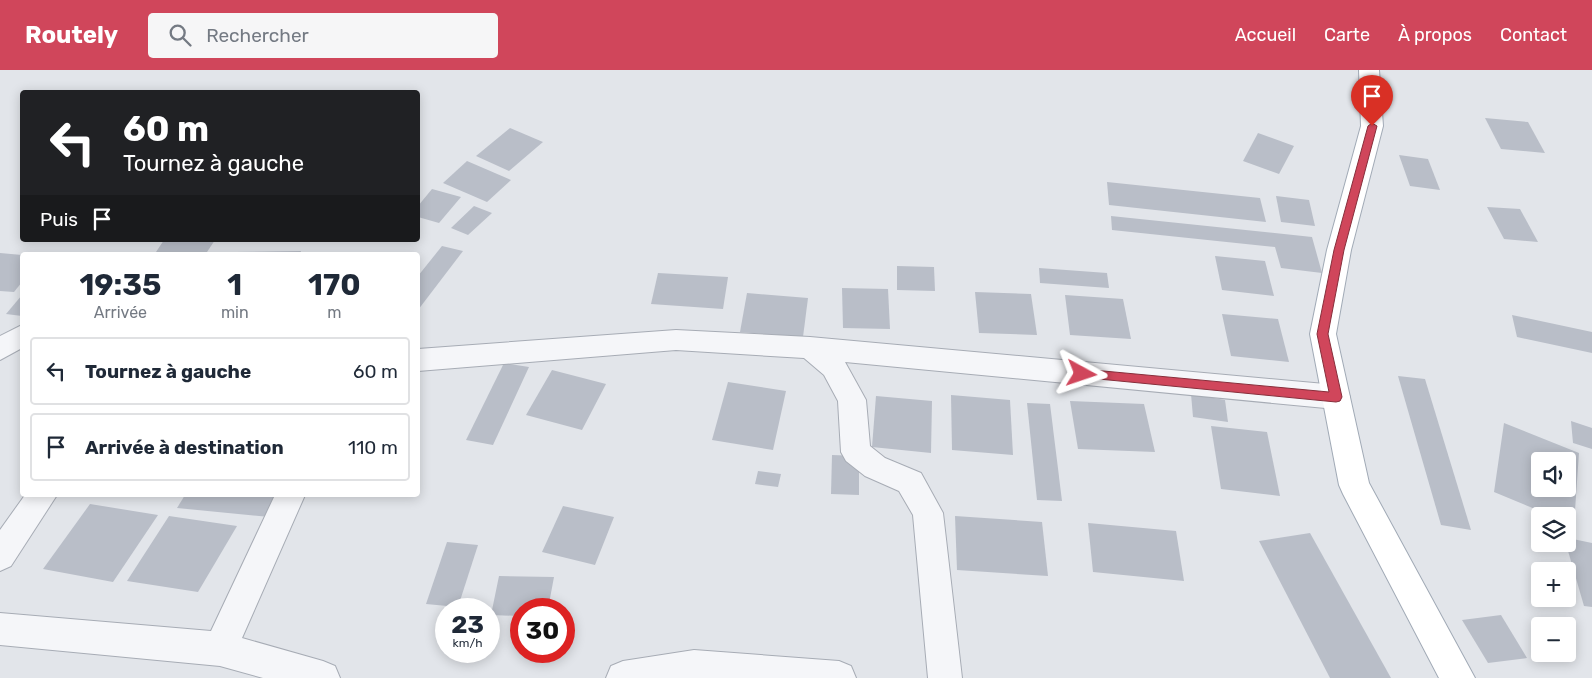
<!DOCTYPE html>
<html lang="fr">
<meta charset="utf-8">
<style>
:root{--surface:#fff;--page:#f6f6f7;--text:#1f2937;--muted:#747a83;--line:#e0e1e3;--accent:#d0465b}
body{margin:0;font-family:Rubik,sans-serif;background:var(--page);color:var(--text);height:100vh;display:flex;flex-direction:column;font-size:19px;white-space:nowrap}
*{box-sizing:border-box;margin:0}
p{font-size:16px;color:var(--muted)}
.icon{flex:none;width:28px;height:28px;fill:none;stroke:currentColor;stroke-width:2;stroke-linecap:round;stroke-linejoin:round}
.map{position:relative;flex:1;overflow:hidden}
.side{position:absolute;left:20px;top:182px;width:400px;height:245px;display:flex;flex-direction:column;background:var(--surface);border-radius:5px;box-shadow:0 2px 12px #0003}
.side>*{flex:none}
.top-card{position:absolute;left:20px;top:20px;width:400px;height:152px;border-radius:5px;box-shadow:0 2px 12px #0003;background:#202124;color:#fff;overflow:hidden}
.fabs{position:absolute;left:1531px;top:382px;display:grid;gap:10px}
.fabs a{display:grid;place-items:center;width:45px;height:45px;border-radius:5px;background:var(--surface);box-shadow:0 2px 12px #0003;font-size:25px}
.speed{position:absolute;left:435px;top:528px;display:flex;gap:10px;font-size:25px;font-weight:700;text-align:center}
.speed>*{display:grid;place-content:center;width:65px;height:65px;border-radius:50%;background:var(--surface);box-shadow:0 2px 12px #0003;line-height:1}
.speed small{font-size:12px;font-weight:400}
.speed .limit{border:8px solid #d22;background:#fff;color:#111}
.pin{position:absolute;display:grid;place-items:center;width:42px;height:42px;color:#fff;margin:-51px -21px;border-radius:50% 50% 50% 0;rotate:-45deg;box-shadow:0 0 5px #0007}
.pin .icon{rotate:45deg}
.me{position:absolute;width:55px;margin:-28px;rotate:95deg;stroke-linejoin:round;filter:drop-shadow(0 0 4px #0008)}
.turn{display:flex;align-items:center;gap:18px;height:105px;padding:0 20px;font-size:22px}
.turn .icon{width:65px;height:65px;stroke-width:2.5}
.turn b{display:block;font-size:35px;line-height:42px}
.then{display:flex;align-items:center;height:48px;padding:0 20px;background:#0003;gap:10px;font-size:19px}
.eta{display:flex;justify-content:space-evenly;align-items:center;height:85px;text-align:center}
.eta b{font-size:30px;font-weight:700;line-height:35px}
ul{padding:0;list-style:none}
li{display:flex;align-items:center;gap:15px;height:68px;margin:0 10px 8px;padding:0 10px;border:2px solid var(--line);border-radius:5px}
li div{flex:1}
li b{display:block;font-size:19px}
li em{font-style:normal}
header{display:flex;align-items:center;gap:30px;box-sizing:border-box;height:70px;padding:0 25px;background:var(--accent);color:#fff}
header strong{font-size:24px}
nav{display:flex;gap:28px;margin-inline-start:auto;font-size:18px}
.search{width:350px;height:45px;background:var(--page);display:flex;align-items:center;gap:12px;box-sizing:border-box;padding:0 18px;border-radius:5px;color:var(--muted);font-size:19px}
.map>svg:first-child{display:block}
</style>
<header>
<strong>Routely</strong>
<div class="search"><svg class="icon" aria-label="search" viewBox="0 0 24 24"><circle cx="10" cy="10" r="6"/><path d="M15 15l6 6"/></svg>Rechercher</div>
<nav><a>Accueil</a><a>Carte</a><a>À propos</a><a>Contact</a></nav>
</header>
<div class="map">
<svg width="1592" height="608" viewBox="0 0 1592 608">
<rect width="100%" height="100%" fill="#e2e5ea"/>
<!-- building -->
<g fill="#b9bec8" fill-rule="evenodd">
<polygon points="1485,48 1528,52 1545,83 1501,79"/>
<polygon points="510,58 543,72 509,101 476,86"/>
<polygon points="1258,63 1294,76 1279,104 1243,91"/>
<polygon points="1399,85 1428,89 1440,120 1410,116"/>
<polygon points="467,91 511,110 487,132 443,113"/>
<polygon points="1107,112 1260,128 1266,152 1109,135"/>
<polygon points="432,119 461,127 439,153 418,147 418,136"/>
<polygon points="1276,126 1309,130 1315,156 1281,152"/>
<polygon points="474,136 492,143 468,165 451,158"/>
<polygon points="1487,137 1520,139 1538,172 1504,169"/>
<polygon points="1111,146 1312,167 1322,203 1281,198 1275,177 1112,160"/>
<polygon points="164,170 215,170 205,185 154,185"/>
<polygon points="442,176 463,181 418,240 418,206"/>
<polygon points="301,181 300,185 234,185 236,182"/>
<polygon points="0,183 22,185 22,212 14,222 0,221"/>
<polygon points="1215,186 1265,191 1274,226 1222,220"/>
<polygon points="897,196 934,197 935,221 897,220"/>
<polygon points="1039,198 1107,203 1109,218 1040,213"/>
<polygon points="658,203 728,207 723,239 651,234"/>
<polygon points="842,218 888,219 890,259 843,258"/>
<polygon points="975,222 1031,224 1037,265 979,263"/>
<polygon points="747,223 808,228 803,267 740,262"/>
<polygon points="22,225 22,246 6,244"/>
<polygon points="1065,225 1123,229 1131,269 1070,265"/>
<polygon points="1222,244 1278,249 1289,292 1231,286"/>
<polygon points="1512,245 1592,262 1592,283 1517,267"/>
<polygon points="504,293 529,297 493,375 466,370"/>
<polygon points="552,300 606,314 582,360 526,345"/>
<polygon points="1398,306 1425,309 1471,460 1441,455"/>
<polygon points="728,312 786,321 773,380 712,370"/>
<polygon points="1191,324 1225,330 1228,352 1193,347"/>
<polygon points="951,325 1010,330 1013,385 952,380"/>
<polygon points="876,326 932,331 931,383 872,377"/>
<polygon points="1070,331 1144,334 1155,382 1078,379"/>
<polygon points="1027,333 1050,334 1062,431 1037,430"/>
<polygon points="1571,351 1592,358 1592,379 1573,373"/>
<path d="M1504,353L1579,383L1574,455L1568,453V446H1552L1494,422ZM1540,391H1568V419H1540Z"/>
<polygon points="1211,356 1267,362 1280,426 1221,419"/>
<polygon points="832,385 859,386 859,425 831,424"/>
<polygon points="758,401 781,404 778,417 755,414"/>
<polygon points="185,425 282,425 270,447 177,438"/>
<polygon points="90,434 158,445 113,512 43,499"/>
<polygon points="563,436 614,447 595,495 542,482"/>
<polygon points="169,446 237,456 198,522 127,511"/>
<polygon points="955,446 1042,452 1048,506 957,500"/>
<polygon points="1088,453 1176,461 1184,511 1093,502"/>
<polygon points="1310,463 1391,608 1330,608 1259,471"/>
<polygon points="1568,468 1592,473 1592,537 1584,536 1566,474"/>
<polygon points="447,472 478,475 458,537 426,534"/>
<polygon points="499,506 554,507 548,539 521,539 521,546 491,545"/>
<polygon points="1501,545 1527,588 1488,593 1462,550"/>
</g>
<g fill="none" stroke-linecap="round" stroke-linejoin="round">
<!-- minor casing -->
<g stroke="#a7acb5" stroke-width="2">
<g id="minor">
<polygon points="22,255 22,278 0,290 0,266"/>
<polygon points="676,260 810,267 1336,315 1346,319 1350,327 1346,335 1336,339 845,292 866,330 870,376 885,388 921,403 943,443 962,608 928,608 913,445 899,421 865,406 846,391 841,382 838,331 824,305 804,288 676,280 418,301 418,279"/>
<polygon points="25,425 57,425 11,496 0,501 0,460"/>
<polygon points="275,425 305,425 242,568 323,591 335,596 340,608 263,608 220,596 0,575 0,543 211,561"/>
<polygon points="694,580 839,591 851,596 856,608 606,608 611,596 623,591"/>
</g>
</g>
<!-- major casing -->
<g stroke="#a1aab6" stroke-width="2">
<polygon id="major" points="1359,0 1379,0 1383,56 1351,180 1336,264 1369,413 1475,608 1439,608 1343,424 1339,415 1310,264 1327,180 1361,56"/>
</g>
<!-- minor -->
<use href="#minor" fill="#f5f6f9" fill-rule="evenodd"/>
<!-- major -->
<use href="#major" fill="#fff" fill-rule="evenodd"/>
</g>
<!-- route -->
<polygon fill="#d0465b" stroke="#872e3b" points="1372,53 1377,56 1344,180 1328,264 1342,327 1340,331 1336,332 1078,307 1077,304 1082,299 1329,322 1317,264 1334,180 1368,56"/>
</svg>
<div class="fabs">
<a><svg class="icon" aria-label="sound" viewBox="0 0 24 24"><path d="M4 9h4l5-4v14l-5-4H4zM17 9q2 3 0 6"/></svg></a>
<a><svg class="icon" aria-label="layers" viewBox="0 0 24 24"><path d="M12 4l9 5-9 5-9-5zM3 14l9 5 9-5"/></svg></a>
<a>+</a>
<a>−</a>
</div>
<div class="speed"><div>23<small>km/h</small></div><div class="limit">30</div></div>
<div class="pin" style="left:1372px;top:56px;background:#d93025"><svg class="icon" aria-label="arrive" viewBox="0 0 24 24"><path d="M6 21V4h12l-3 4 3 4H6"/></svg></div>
<svg class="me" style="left:1082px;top:304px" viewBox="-20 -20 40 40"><path d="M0-17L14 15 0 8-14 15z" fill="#d0465b" stroke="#fff" stroke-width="4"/></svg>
<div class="top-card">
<div class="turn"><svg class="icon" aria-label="left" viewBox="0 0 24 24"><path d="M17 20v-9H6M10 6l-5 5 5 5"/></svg><div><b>60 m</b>Tournez à gauche</div></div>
<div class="then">Puis<svg class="icon" aria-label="arrive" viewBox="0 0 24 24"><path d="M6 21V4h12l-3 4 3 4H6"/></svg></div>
</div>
<section class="side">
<div class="eta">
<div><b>19:35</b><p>Arrivée</p></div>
<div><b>1</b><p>min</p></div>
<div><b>170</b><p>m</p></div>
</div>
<ul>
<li><svg class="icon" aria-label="left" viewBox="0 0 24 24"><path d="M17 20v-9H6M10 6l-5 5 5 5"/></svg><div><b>Tournez à gauche</b></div><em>60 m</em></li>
<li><svg class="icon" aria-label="arrive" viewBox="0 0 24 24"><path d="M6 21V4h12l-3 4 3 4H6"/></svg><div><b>Arrivée à destination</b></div><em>110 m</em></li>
</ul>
</section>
</div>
